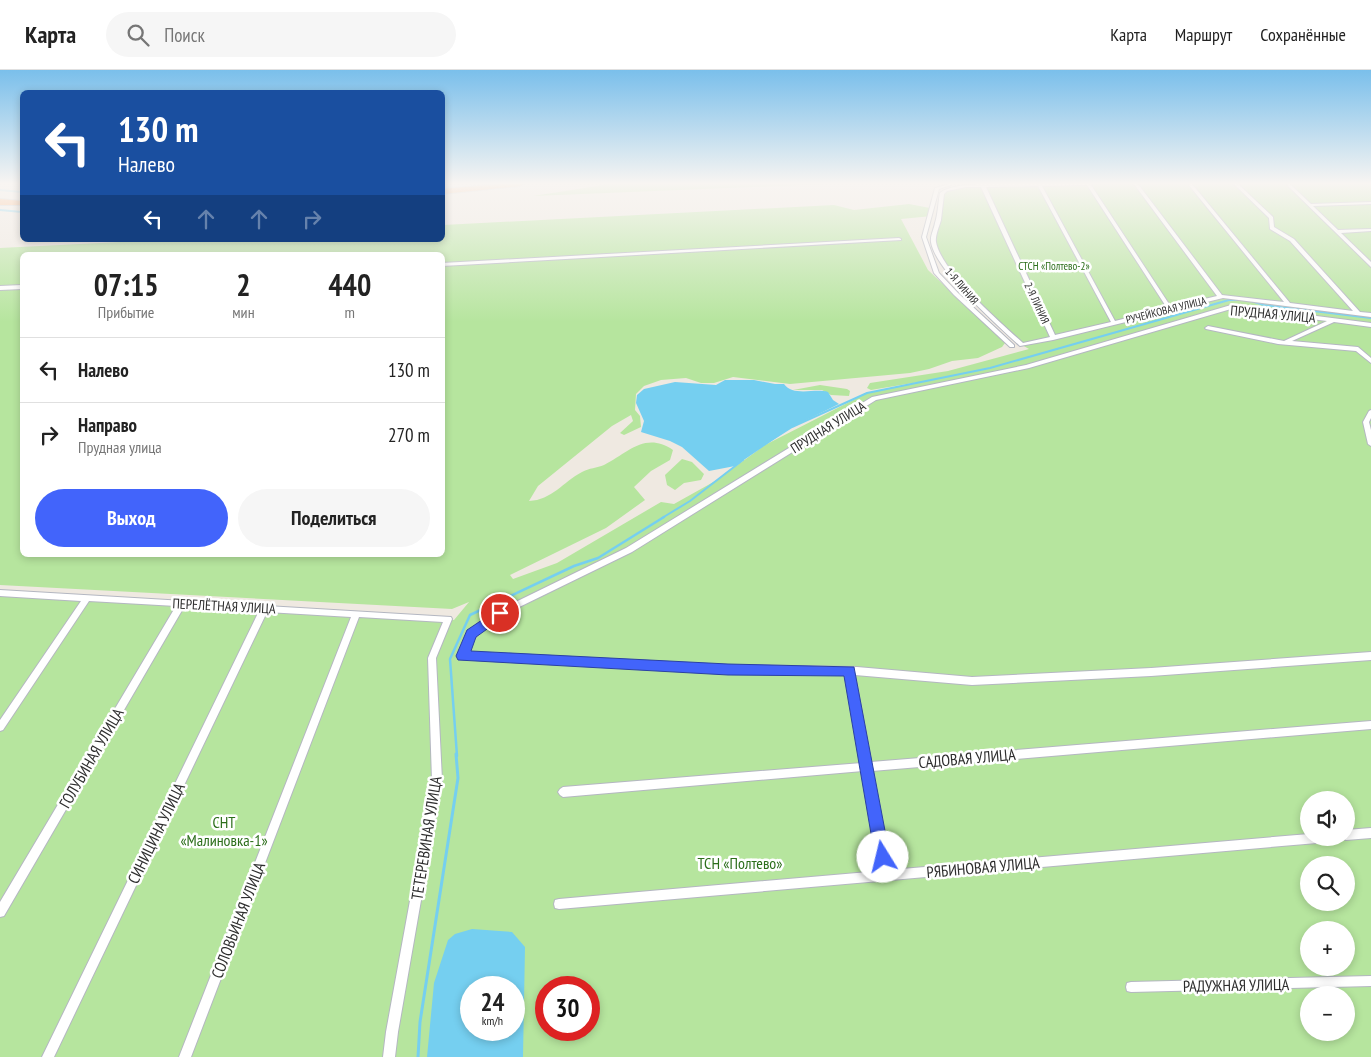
<!DOCTYPE html>
<html lang="ru">
<meta charset="utf-8">
<style>
:root{--surface:#fff;--page:#f6f6f6;--text:#222;--muted:#767676;--line:#e0e0e0;--accent:#4264fb}
body{margin:0;font-family:"PT Sans Narrow",sans-serif;background:var(--page);color:var(--text);height:100vh;display:flex;flex-direction:column;font-size:19px;white-space:nowrap}
*{box-sizing:border-box;margin:0}
p{font-size:16px;color:var(--muted)}
.icon{flex:none;width:28px;height:28px;fill:none;stroke:currentColor;stroke-width:2;stroke-linecap:round;stroke-linejoin:round}
.map{position:relative;flex:1;overflow:hidden}
.drawer{position:absolute;left:20px;top:182px;width:425px;height:305px;display:flex;flex-direction:column;background:var(--surface);border-radius:8px;box-shadow:0 2px 8px #0003}
.drawer>*{flex:none}
.banner{position:absolute;left:20px;top:20px;width:425px;height:152px;border-radius:8px;box-shadow:0 2px 8px #0003;background:#1a4fa0;color:#fff;overflow:hidden}
.controls{position:absolute;left:1300px;top:721px;display:grid;gap:10px}
.controls a{display:grid;place-items:center;width:55px;height:55px;border-radius:50%;background:var(--surface);box-shadow:0 2px 8px #0003;font-size:25px}
.speed{position:absolute;left:460px;top:906px;display:flex;gap:10px;font-size:25px;font-weight:700;text-align:center}
.speed>*{display:grid;place-content:center;width:65px;height:65px;border-radius:50%;background:var(--surface);box-shadow:0 2px 8px #0003;line-height:1}
.speed small{font-size:12px;font-weight:400}
.speed .limit{border:8px solid #d22;background:#fff;color:#111}
.pin{position:absolute;display:grid;place-items:center;width:42px;height:42px;color:#fff;margin:-21px;border:2px solid #fff;border-radius:50%;box-shadow:0 1px 5px #0007}
.me{position:absolute;width:55px;margin:-28px;rotate:351deg;stroke-linejoin:round;filter:drop-shadow(0 0 4px #0008)}
.turn{display:flex;align-items:center;gap:18px;height:105px;padding:0 15px;font-size:22px}
.turn .icon{width:65px;height:65px;stroke-width:2.5}
.turn b{display:block;font-size:35px;line-height:42px}
.lanes{display:flex;align-items:center;height:48px;padding:0 15px;background:#0003;justify-content:center;gap:25px;direction:ltr}
.lanes .off{opacity:.35}
.eta{display:flex;justify-content:space-evenly;align-items:center;height:85px;text-align:center}
.eta b{font-size:30px;font-weight:800;line-height:35px}
.cta{display:flex;gap:10px;margin-top:auto;padding:10px 15px}
.cta a{flex:1;height:58px;border-radius:30px;background:var(--accent);color:#fff;font-size:20px;font-weight:800;line-height:58px;text-align:center}
.cta a+a{background:var(--page);color:var(--text)}
ul{padding:0;list-style:none}
li{display:flex;align-items:center;gap:15px;height:65px;padding:0 15px;border-top:1px solid var(--line)}
li div{flex:1}
li b{display:block;font-size:19px}
li em{font-style:normal}
header{display:flex;align-items:center;gap:30px;box-sizing:border-box;height:70px;padding:0 25px;background:var(--surface);border-bottom:1px solid var(--line)}
header strong{font-size:24px}
nav{display:flex;gap:28px;margin-inline-start:auto;font-size:18px}
.search{width:350px;height:45px;background:var(--page);display:flex;align-items:center;gap:12px;box-sizing:border-box;padding:0 18px;border-radius:28px;color:var(--muted);font-size:19px}
.map>svg:first-child{display:block}
</style>
<header>
<strong>Карта</strong>
<div class="search"><svg class="icon" aria-label="search" viewBox="0 0 24 24"><circle cx="10" cy="10" r="6"/><path d="M15 15l6 6"/></svg>Поиск</div>
<nav><a>Карта</a><a>Маршрут</a><a>Сохранённые</a></nav>
</header>
<div class="map">
<svg width="1371" height="987" viewBox="0 0 1371 987">
<rect width="100%" height="100%" fill="#efe9e1"/>
<!-- green -->
<g fill="#b6e59e" fill-rule="evenodd">
<polygon points="610,114 827,114 533,126"/>
<path d="M1091,114H1371V987H0V523L454,550L469,532L452,539L0,515V178L159,170H442L443,155L834,135L854,140L909,134L930,138L932,146L901,149L928,200L1005,273L1002,277L978,288L952,291L929,299L910,303L790,314L733,307L714,313H701L686,308L661,310L644,316L636,324L635,340L640,346L641,357L624,365L620,363L633,351L631,345L612,356L538,416L529,431C552,430 563,412 582,402C589,398 597,398 604,395C628,383 645,361 673,380L670,390L651,401L634,417L645,430L606,458L510,505L513,509L557,493L661,432L674,434L717,410L765,375L867,323L919,312L871,320L867,318L870,313L948,301L1029,279L1022,275L950,203L933,171L942,123L946,120L966,116ZM22,185H442V485H22ZM1309,730H1346V768H1309ZM1309,795H1346V832H1309ZM1309,860H1346V898H1309ZM471,918H514V960H471ZM546,918H589V960H546ZM1309,925H1346V962H1309Z"/>
<polygon points="820,315 847,319 850,321 849,326 831,325 822,320 793,320"/>
<polygon points="682,389 692,392 704,404 701,410 684,413 675,420 667,415 665,405"/>
</g>
<!-- water -->
<g fill="#75cff0" fill-rule="evenodd">
<path d="M725,310H754L775,314H784C793,327 815,318 828,322L833,330L839,334L792,357L735,396L709,401L682,377L670,371L641,362L644,351L636,333L637,325L644,319L675,312L716,315Z"/>
<path d="M472,859L512,862L525,877L523,987H427L434,913L448,870L455,864ZM471,918H514V960H471Z"/>
</g>
<g fill="none" stroke-linecap="round" stroke-linejoin="round">
<!-- stream-far2 -->
<g stroke="#75cff0" stroke-width="2">
<polyline points="0,120 22,122"/>
<polyline points="0,140 22,142"/>
<polyline points="1251,231 1264,235 1371,248"/>
<polyline points="759,378 792,357 867,323 990,298 1229,230 1241,230"/>
<polyline points="662,448 690,431 743,390"/>
</g>
<!-- stream-far1 -->
<polyline stroke="#75cff0" stroke-width="2.5" points="457,686 450,589 470,545 574,496 598,488 664,447"/>
<!-- stream -->
<polyline stroke="#75cff0" stroke-width="3" points="418,987 420,952 458,708 456,684"/>
<!-- street casing -->
<g stroke="#b4b7c1" stroke-width="2">
<g id="street">
<polygon points="949,114 954,114 939,119 926,167 939,203 958,223 1014,275 1014,277 1010,277 954,225 934,203 922,167 935,118"/>
<path d="M1039,114H1093L1091,115L1171,237L1217,226L1134,114H1138L1222,225L1284,232L1188,114H1192L1290,233L1353,241L1290,171L1270,159L1269,148L1234,114H1238L1273,147L1274,157L1294,169L1360,242L1371,243V247L1223,228L1053,270L1020,276C998,256 935,200 931,172C930,166 934,159 935,153C938,144 938,133 940,123C954,110 1018,114 1039,114ZM1087,115L1167,238L1115,251L1042,116ZM1038,116L1111,252L1055,265L986,117ZM966,117H981L1050,267L1023,273C1001,253 941,201 936,172C935,166 939,157 941,150C942,141 943,132 944,124L947,121Z"/>
<polygon points="1286,114 1290,114 1311,134 1371,132 1371,134 1313,136 1338,160 1371,159 1371,161 1341,163 1371,192 1371,197"/>
<polygon points="899,168 901,169 901,170 442,196 442,193"/>
<polygon points="22,215 22,219 0,220 0,216"/>
<polygon points="1231,235 1371,253 1371,257 1334,252 1292,271 1358,277 1371,288 1371,293 1356,281 1278,274 1206,259 1205,258 1208,256 1284,271 1327,251 1231,239 1029,298 876,330 632,482 503,545 479,563 472,572 467,583 727,595 857,597 972,607 1151,598 1371,582 1371,590 1151,606 972,615 855,605 871,692 1371,651 1371,659 872,701 890,800 1309,764 1309,768 1322,768 1320,771 1317,773 559,839 555,838 554,834 555,830 559,829 880,801 863,701 563,727 560,725 558,722 560,719 563,717 862,693 846,604 727,603 459,588 458,586 469,563 477,554 489,546 497,541 626,478 872,327 1026,295"/>
<polygon points="1371,340 1371,348 1369,352 1371,360 1371,376 1368,374 1363,352 1369,341"/>
<polygon points="0,520 451,547 452,549 436,588 442,710 398,962 395,987 383,987 386,962 432,710 428,588 443,552 359,547 191,987 179,987 351,547 267,542 54,987 42,987 259,541 184,537 4,846 0,847 0,832 176,536 89,531 3,660 0,661 0,650 81,531 0,526"/>
<polygon points="1371,758 1371,768 1346,770 1342,768 1346,768 1346,760"/>
<polygon points="1371,906 1371,916 1131,922 1127,921 1126,917 1127,913 1131,912"/>
</g>
</g>
<!-- highway casing -->
<g stroke="#c9c9c9" stroke-width="2">
<g id="highway">
<polygon points="500,114 523,114 519,116 442,124 442,119"/>
<polygon points="0,129 22,131 22,135 0,135"/>
</g>
</g>
<!-- street -->
<use href="#street" fill="#fff" fill-rule="evenodd"/>
<!-- highway -->
<use href="#highway" fill="#ffa35c" fill-rule="evenodd"/>
</g>
<!-- sky -->
<linearGradient id="sky" x2="0" y2="1"><stop stop-color="#7abfeb"/><stop offset="0.45" stop-color="#f8f5f2"/><stop offset="1" stop-color="#f8f5f2" stop-opacity="0"/></linearGradient>
<rect width="1371" height="252" fill="url(#sky)"/>
<!-- route -->
<polygon fill="#4264fb" stroke="#2b41a3" points="500,538 504,540 506,543 504,547 476,567 471,581 728,594 854,597 890,787 888,792 883,795 877,792 875,787 844,606 728,605 458,590 456,586 467,560"/>
<g text-anchor="middle" stroke-width="5" stroke-linejoin="round" paint-order="stroke">
<!-- far-park labels -->
<g font-size="11" fill="#2c6e1b" stroke="#fff">
<text x="1054" y="200">СТСН «Полтево-2»</text>
</g>
<!-- far-street labels -->
<g font-size="11" fill="#2e2e2e" stroke="#fff">
<text transform="translate(962 216) rotate(49)" y="4">1-Я ЛИНИЯ</text>
<text transform="translate(1037 233) rotate(65)" y="4">2-Я ЛИНИЯ</text>
<text transform="translate(1166 240) rotate(-14)" y="4">РУЧЕЙКОВАЯ УЛИЦА</text>
</g>
<!-- street labels -->
<g font-size="14" fill="#2e2e2e" stroke="#fff">
<text transform="translate(1273 244) rotate(5)" y="5">ПРУДНАЯ УЛИЦА</text>
<text transform="translate(828 357) rotate(-32)" y="5">ПРУДНАЯ УЛИЦА</text>
<text transform="translate(224 536) rotate(3)" y="5">ПЕРЕЛЁТНАЯ УЛИЦА</text>
</g>
<!-- near-street labels -->
<g font-size="16" fill="#2e2e2e" stroke="#fff">
<text transform="translate(91 688) rotate(-60)" y="6">ГОЛУБИНАЯ УЛИЦА</text>
<text transform="translate(967 688) rotate(-5)" y="6">САДОВАЯ УЛИЦА</text>
<text transform="translate(156 763) rotate(-64)" y="6">СИНИЦИНА УЛИЦА</text>
<text transform="translate(426 768) rotate(-81)" y="6">ТЕТЕРЕВИНАЯ УЛИЦА</text>
<text transform="translate(983 797) rotate(-5)" y="6">РЯБИНОВАЯ УЛИЦА</text>
<text transform="translate(238 850) rotate(-69)" y="6">СОЛОВЬИНАЯ УЛИЦА</text>
<text transform="translate(1236 915) rotate(-1)" y="6">РАДУЖНАЯ УЛИЦА</text>
</g>
<!-- near-park labels -->
<g font-size="16" fill="#2c6e1b" stroke="#fff">
<text x="224" y="758">СНТ<tspan x="224" dy="18">«Малиновка-1»</tspan></text>
<text x="740" y="799">ТСН «Полтево»</text>
</g>
</g>
</svg>
<div class="controls">
<a><svg class="icon" aria-label="sound" viewBox="0 0 24 24"><path d="M4 9h4l5-4v14l-5-4H4zM17 9q2 3 0 6"/></svg></a>
<a><svg class="icon" aria-label="search" viewBox="0 0 24 24"><circle cx="10" cy="10" r="6"/><path d="M15 15l6 6"/></svg></a>
<a>+</a>
<a>−</a>
</div>
<div class="speed"><div>24<small>km/h</small></div><div class="limit">30</div></div>
<div class="pin" style="left:500px;top:543px;background:#d93025"><svg class="icon" aria-label="arrive" viewBox="0 0 24 24"><path d="M6 21V4h12l-3 4 3 4H6"/></svg></div>
<svg class="me" style="left:883px;top:787px" viewBox="-20 -20 40 40"><circle r="19" fill="#fff"/><path d="M0-13L10 11 0 6-10 11z" fill="#4264fb"/></svg>
<div class="banner">
<div class="turn"><svg class="icon" aria-label="left" viewBox="0 0 24 24"><path d="M17 20v-9H6M10 6l-5 5 5 5"/></svg><div><b>130 m</b>Налево</div></div>
<div class="lanes"><svg class="icon" aria-label="left" viewBox="0 0 24 24"><path d="M17 20v-9H6M10 6l-5 5 5 5"/></svg><svg class="icon off" aria-label="ahead" viewBox="0 0 24 24"><path d="M12 20V5M6 11l6-6 6 6"/></svg><svg class="icon off" aria-label="ahead" viewBox="0 0 24 24"><path d="M12 20V5M6 11l6-6 6 6"/></svg><svg class="icon off" aria-label="right" viewBox="0 0 24 24"><path d="M7 20v-9h11M14 6l5 5-5 5"/></svg></div>
</div>
<section class="drawer">
<div class="eta">
<div><b>07:15</b><p>Прибытие</p></div>
<div><b>2</b><p>мин</p></div>
<div><b>440</b><p>m</p></div>
</div>
<ul>
<li><svg class="icon" aria-label="left" viewBox="0 0 24 24"><path d="M17 20v-9H6M10 6l-5 5 5 5"/></svg><div><b>Налево</b></div><em>130 m</em></li>
<li><svg class="icon" aria-label="right" viewBox="0 0 24 24"><path d="M7 20v-9h11M14 6l5 5-5 5"/></svg><div><b>Направо</b><p>Прудная улица</p></div><em>270 m</em></li>
</ul>
<div class="cta"><a>Выход</a><a>Поделиться</a></div>
</section>
</div>
